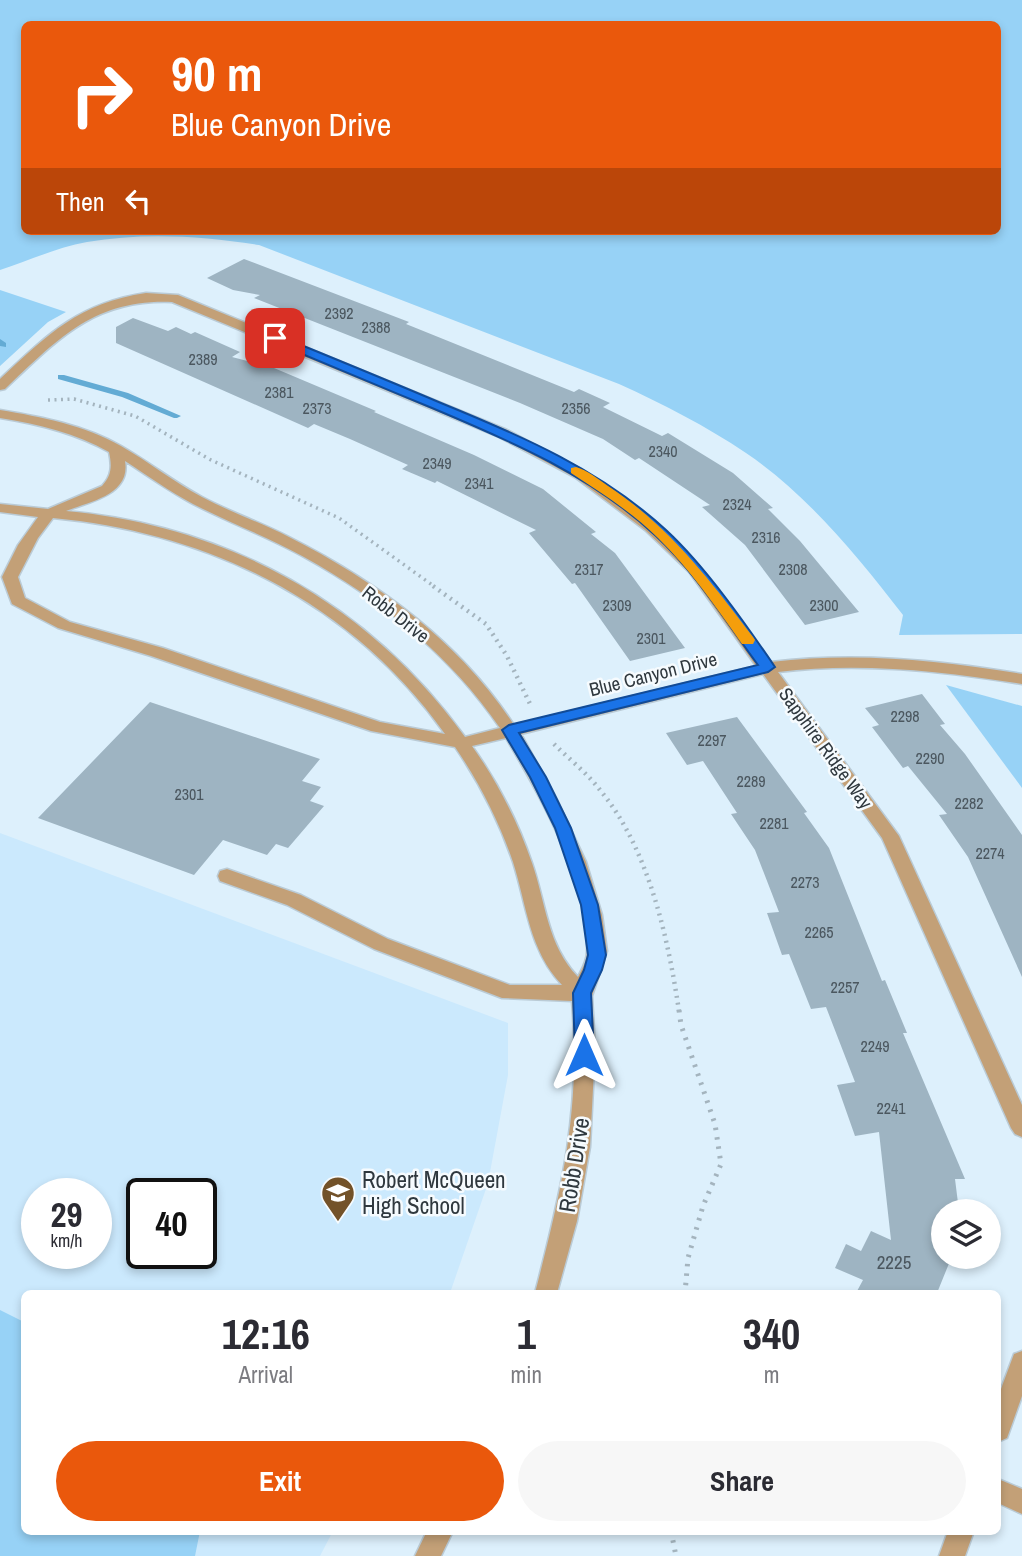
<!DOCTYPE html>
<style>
:root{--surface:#fff;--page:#f7f7f7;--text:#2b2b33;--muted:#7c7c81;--accent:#ea580c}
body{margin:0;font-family:"Archivo Narrow",sans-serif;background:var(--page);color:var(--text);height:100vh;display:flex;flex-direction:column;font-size:26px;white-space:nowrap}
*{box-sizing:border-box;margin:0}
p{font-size:23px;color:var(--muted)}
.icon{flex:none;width:38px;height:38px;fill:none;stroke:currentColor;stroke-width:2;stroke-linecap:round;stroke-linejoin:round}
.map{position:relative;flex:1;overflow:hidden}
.side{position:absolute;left:21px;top:1290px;width:980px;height:245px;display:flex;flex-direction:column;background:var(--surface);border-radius:10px;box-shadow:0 4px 10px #0003}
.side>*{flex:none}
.hud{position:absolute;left:21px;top:21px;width:980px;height:214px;border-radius:10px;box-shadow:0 4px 10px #0003;background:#ea580c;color:#fff;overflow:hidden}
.controls{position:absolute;left:931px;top:1199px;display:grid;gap:14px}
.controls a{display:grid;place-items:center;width:70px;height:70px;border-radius:50%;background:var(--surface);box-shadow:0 4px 10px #0003;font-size:35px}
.speed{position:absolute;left:21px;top:1178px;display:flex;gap:14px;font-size:35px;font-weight:700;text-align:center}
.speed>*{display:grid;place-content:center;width:91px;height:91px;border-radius:50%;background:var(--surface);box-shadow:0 4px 10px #0003;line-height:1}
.speed small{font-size:18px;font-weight:400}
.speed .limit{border:4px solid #111;border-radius:10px;background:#fff;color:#111}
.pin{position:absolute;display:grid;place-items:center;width:60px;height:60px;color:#fff;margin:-30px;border-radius:14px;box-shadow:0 4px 10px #0006}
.me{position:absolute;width:77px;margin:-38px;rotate:0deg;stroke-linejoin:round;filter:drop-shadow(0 0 5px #0008)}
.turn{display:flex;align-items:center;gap:24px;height:147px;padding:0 35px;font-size:32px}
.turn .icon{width:91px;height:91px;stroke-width:2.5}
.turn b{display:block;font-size:49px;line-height:60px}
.then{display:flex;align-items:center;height:66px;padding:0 35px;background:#0003;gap:14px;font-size:26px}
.eta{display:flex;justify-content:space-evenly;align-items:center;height:119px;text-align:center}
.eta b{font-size:42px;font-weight:700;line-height:49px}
.button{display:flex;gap:14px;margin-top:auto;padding:14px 35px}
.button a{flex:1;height:80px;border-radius:42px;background:var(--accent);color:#fff;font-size:28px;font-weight:700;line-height:80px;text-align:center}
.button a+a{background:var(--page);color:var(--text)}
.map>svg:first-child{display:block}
</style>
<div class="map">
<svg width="1022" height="1556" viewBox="0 0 1022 1556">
<rect width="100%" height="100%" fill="#ddf0fc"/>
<!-- built -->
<path fill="#cbe9fd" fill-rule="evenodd" d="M0,833L508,1023V1075L488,1183L450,1293H24V1531H333L320,1556H0ZM37,1194H96V1253H37ZM142,1194H201V1253H142Z"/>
<!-- green -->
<g fill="#97d2f6" fill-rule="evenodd">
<path d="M0,0H1022V634L899,635L903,615C858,557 808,495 746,453C706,426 663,404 619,384L259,245C203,236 144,232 87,242C58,247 28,261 0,270ZM24,24H998V231H24Z"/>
<polygon points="0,290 66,312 48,322 0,366"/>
<polygon points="946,685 1022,706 1022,788"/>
<polygon points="0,1310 24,1322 24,1531 200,1531 195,1556 0,1556"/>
</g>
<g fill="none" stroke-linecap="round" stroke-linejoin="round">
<!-- stream -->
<g fill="#63abd4" fill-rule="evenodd">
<polygon points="0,339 6,343 6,347 0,346"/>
<polygon points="58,375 64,375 128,393 181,416 177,418 174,418 122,397 58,379"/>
</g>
</g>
<!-- building -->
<g fill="#9eb4c2">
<polygon points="244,259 409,322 406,324 574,392 579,389 610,403 603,407 662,436 668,433 733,473 773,508 768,509 800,541 859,612 805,625 745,545 702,507 710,505 639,458 635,460 603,439 520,403 254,298 260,295 233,290 207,278"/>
<polygon points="133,318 168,331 176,327 191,334 195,332 240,352 232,357 274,368 376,411 374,412 474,455 543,489 596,532 591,534 615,553 685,648 630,661 575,583 572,584 529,533 536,530 437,481 435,483 402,469 408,465 350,439 314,424 308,428 116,343 116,327"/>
<polygon points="922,694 945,724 940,725 965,754 1022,835 1022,977 968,857 939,815 947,814 908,766 903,768 872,727 879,725 865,708"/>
<polygon points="150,702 320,759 302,781 321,787 310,801 324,806 288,848 276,844 267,855 223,840 194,875 38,818"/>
<polygon points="737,717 807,812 804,813 829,848 882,981 885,980 907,1033 903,1033 965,1179 955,1179 959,1211 943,1211 943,1256 952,1256 937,1293 856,1293 863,1280 835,1268 846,1244 861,1251 871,1231 891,1240 879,1132 855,1136 837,1085 855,1082 826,1007 811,1009 789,954 782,955 767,913 779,912 755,850 731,814 737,813 703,761 687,765 666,733"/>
</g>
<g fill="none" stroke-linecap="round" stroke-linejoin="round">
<!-- minor casing -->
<g stroke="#bacbd6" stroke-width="3">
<g id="minor">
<path d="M146,293L178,295L507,430L586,472L656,523L699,566L771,662C856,652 938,660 1022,674V684C941,671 860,662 778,672L899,836L1022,1105V1137L1015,1134L1011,1128L882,838L763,674L521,734L556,798L586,862L602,915L607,951L592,996L595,1049L590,1147L577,1221L557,1293H535C562,1189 581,1110 572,1001L502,998L374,949L287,905L220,881L218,876L220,871L227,869L301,895L388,939L510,985H562C529,950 527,906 513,862C499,821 479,782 455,747L371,731L151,656L58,628L12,604L2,577L18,545L38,517L0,512V504L48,509L102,486C112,475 112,466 109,452C75,433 39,424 0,418V410C42,417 84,425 121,446C149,462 174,482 202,497C230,512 260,522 289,537C376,581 460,642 514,725L756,666L689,572L645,530L576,478L497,436L172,302C94,299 58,339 5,389L0,390V379C48,334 79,303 146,293ZM125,461C148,476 169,491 193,504C230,523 268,537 304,557C380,599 451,656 500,728L465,737C369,604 229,526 66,511C89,502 131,495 125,461ZM53,518C211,533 352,603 445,734L380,722L163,648L70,622L25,598L18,577L38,538ZM506,738C540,795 590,884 587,952C587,961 582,969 578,977C547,945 546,903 532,863C518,822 497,781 472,746Z"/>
<polygon points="1022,1351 1022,1396 1007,1438 998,1442 998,1397 1014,1354"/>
<polygon points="998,1479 1022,1489 1022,1514 998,1503"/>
<polygon points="427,1531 453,1531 441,1556 415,1556"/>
<polygon points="948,1531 974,1531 965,1556 939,1556"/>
</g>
</g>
<!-- path-far2 -->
<polyline stroke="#a4b4be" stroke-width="3.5" stroke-dasharray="2 4.5" stroke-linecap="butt" points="48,400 74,399 135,416 211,460 339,518 435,587"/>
<!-- path-far1 -->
<g stroke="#a4b4be" stroke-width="4.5" stroke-dasharray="2 5" stroke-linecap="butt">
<polyline points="433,586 486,624 507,656 531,706"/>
<path d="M554,744C569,759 587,773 600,790C649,849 668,938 679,1011"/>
</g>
<!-- path -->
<g stroke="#a4b4be" stroke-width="5" stroke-dasharray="2.5 7" stroke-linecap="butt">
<polyline points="679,1010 681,1025 715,1124 721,1164 703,1206 688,1258 685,1293"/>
<polyline points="671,1531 676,1556"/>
</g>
<!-- minor -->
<use href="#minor" fill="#c3a077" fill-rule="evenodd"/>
</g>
<!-- route -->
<path fill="#1a73e8" stroke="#114b97" stroke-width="2" d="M271,336H279C333,358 387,380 441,403C522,436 601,470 666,530C705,566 745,623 775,667L768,672L519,733L546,777L571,828L598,905L606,955L602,970L591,993L594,1055L591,1060L584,1062L578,1060L575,1055L573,993L584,970L588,955L581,905L555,828L530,777L502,730L509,725L758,665C726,622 696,573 656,536C592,476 513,442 432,408C378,386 324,363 271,341Z"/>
<!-- slow -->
<path fill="#f59e0b" d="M576,467C587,470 598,479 608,486C669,526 710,580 753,637L755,640L753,644H742C716,607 690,569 658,538C632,512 601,493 571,473V468Z"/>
<!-- icons -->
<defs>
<g id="school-pin" transform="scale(1.75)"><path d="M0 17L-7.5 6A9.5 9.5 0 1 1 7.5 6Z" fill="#735229" stroke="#f6fbfe"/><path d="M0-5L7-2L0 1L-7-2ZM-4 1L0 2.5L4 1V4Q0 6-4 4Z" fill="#fff"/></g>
</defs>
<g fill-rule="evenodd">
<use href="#school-pin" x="338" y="1193"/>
</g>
<g text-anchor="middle" stroke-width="5" stroke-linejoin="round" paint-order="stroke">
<!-- number labels -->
<g font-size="16" fill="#4b575f">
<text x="339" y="319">2392</text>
<text x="376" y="333">2388</text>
<text x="203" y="365">2389</text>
<text x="279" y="398">2381</text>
<text x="317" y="414">2373</text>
<text x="576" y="414">2356</text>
<text x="663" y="457">2340</text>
<text x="437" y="469">2349</text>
<text x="479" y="489">2341</text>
<text x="737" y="510">2324</text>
<text x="766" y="543">2316</text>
<text x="589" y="575">2317</text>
<text x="793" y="575">2308</text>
<text x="617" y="611">2309</text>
<text x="824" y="611">2300</text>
<text x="651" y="644">2301</text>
<text x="905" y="722">2298</text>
<text x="712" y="746">2297</text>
<text x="930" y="764">2290</text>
<text x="751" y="787">2289</text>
<text x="189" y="800">2301</text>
<text x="969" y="809">2282</text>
<text x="774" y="829">2281</text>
<text x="990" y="859">2274</text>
<text x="805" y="888">2273</text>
<text x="819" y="938">2265</text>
<text x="845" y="993">2257</text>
<text x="875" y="1052">2249</text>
<text x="891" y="1114">2241</text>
</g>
<!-- street labels -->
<g font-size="19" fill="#2f383e" stroke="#f6fbfe">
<text transform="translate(396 614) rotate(38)" y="7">Robb Drive</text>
<text transform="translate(653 674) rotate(-14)" y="7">Blue Canyon Drive</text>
<text transform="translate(826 748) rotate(54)" y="7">Sapphire Ridge Way</text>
</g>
<!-- near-number labels -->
<g font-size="19" fill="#4b575f">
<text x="894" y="1269">2225</text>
</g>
<!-- near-street labels -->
<g font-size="23" fill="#2f383e" stroke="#f6fbfe">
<text transform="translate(574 1165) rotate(-81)" y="8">Robb Drive</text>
</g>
<!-- near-poi labels -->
<g font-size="23" fill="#2f383e" stroke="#f6fbfe" text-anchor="start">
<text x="362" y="1188">Robert McQueen<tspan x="362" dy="26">High School</tspan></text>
</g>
</g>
</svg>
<div class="controls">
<a><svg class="icon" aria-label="layers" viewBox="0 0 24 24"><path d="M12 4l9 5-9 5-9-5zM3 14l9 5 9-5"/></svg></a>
</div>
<div class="speed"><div>29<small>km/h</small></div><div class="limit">40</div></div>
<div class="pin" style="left:275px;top:338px;background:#d93025"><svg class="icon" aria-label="arrive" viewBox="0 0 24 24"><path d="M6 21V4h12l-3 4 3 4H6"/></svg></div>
<svg class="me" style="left:584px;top:1055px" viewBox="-20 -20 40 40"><path d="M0-17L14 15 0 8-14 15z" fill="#1a73e8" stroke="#fff" stroke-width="4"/></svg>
<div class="hud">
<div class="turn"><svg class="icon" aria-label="right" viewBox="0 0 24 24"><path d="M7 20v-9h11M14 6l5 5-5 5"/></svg><div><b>90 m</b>Blue Canyon Drive</div></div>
<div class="then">Then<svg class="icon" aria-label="left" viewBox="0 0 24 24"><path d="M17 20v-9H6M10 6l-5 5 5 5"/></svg></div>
</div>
<section class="side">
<div class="eta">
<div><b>12:16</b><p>Arrival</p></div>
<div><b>1</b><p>min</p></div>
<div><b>340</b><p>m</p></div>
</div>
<div class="button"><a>Exit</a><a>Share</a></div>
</section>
</div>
